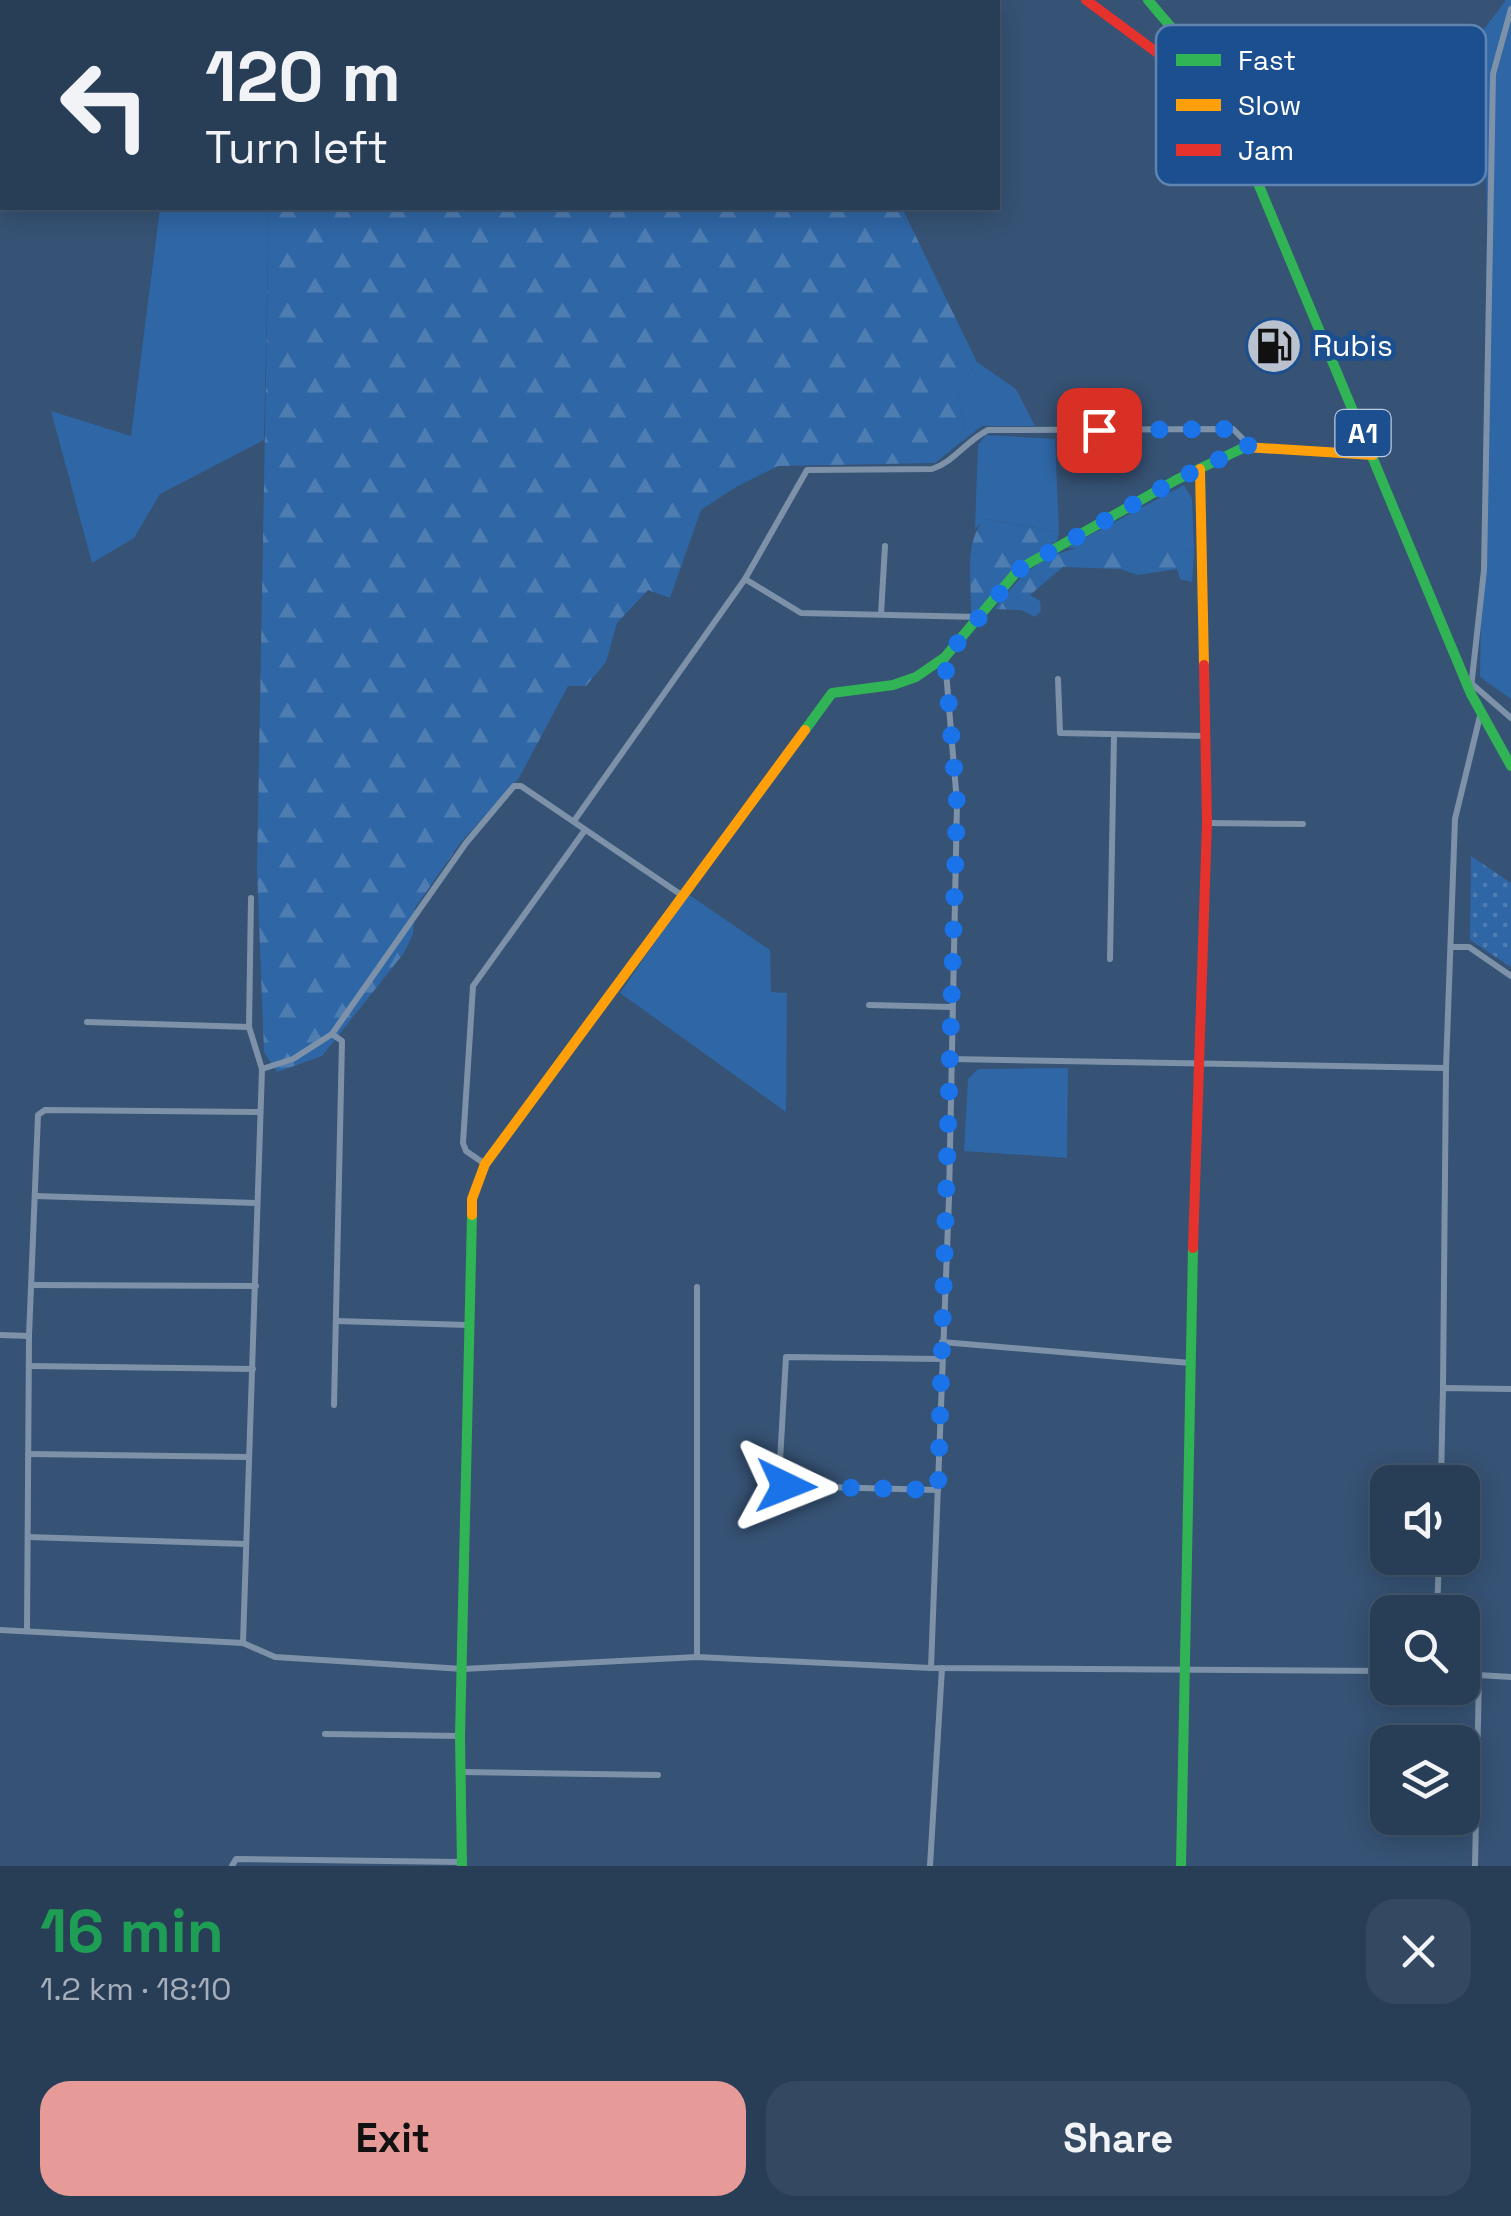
<!DOCTYPE html>
<meta charset="utf-8">
<style>
:root{--surface:#283e57;--page:#344961;--text:#f1f3f6;--muted:#a5aeba;--line:#44576d;--accent:#e69b98}
body{margin:0;font-family:"Space Grotesk",sans-serif;background:var(--page);color:var(--text);height:100vh;display:flex;flex-direction:column;font-size:38px;white-space:nowrap}
*{box-sizing:border-box;margin:0}
p{font-size:32px;color:var(--muted)}
.icon{flex:none;width:55px;height:55px;fill:none;stroke:currentColor;stroke-width:2;stroke-linecap:round;stroke-linejoin:round}
.map{position:relative;height:1866px;overflow:hidden}
.panel{display:flex;flex-direction:column;background:var(--surface);flex:1}
.panel>*{flex:none}
.banner{position:absolute;left:0px;top:0px;width:1000px;height:210px;box-shadow:0 5px 25px #0003,0 0 0 2px var(--line);background:#283e57;color:var(--text);overflow:hidden}
.buttons{position:absolute;left:1370px;top:1465px;display:grid;gap:20px}
.buttons a{display:grid;place-items:center;width:110px;height:110px;border-radius:20px;background:var(--surface);box-shadow:0 5px 25px #0003,0 0 0 2px var(--line);font-size:50px}
.pin{position:absolute;display:grid;place-items:center;width:85px;height:85px;color:#fff;margin:-42px;border-radius:20px;box-shadow:0 5px 15px #0006}
.me{position:absolute;width:110px;margin:-55px;rotate:92deg;stroke-linejoin:round;filter:drop-shadow(0 0 8px #0008)}
.turn{display:flex;align-items:center;gap:35px;height:210px;padding:0 40px;font-size:45px}
.turn .icon{width:130px;height:130px;stroke-width:2.5}
.turn b{display:block;font-size:70px;line-height:85px}
.round{display:grid;place-items:center;flex:none;width:105px;height:105px;border-radius:30px;background:var(--page)}
.overview{display:flex;align-items:center;justify-content:space-between;height:170px;padding:0 40px}
h1{font-size:60px;font-weight:700;line-height:75px;color:#1e9e55}
.cta{display:flex;gap:20px;margin-top:auto;padding:20px 40px}
.cta a{flex:1;height:115px;border-radius:30px;background:var(--accent);color:#111;font-size:40px;font-weight:700;line-height:115px;text-align:center}
.cta a+a{background:var(--page);color:var(--text)}
.map>svg:first-child{display:block}
</style>
<div class="map">
<svg width="1511" height="1866" viewBox="0 0 1511 1866">
<defs>
<pattern id="forest-firs" width="22" height="20" patternUnits="userSpaceOnUse" patternTransform="scale(2.5)"><rect width="22" height="20" fill="#2f66a5"/><path d="M5 1l3.5 6h-7zM16 11l3.5 6h-7z" fill="#4e7db2"/></pattern>
<pattern id="garden-dots" width="8" height="8" patternUnits="userSpaceOnUse" patternTransform="scale(2.5)"><rect width="8" height="8" fill="#2f66a5"/><path d="M2 2h.1M6 6h.1" fill="none" stroke="#4e7db2" stroke-width="1.8" stroke-linecap="round"/></pattern>
</defs>
<rect width="100%" height="100%" fill="#365274"/>
<!-- green -->
<g fill="#2f66a5">
<polygon points="1506,0 1511,0 1511,699 1480,677 1487,229 1484,29"/>
<polygon points="160,208 269,208 264,440 160,494 134,538 92,563 51,411 131,436"/>
<polygon points="977,362 1016,389 1035,426 982,426 960,443 964,422 957,392"/>
<polygon points="986,435 1055,439 1059,532 986,519 975,529 978,445"/>
<polygon points="1184,485 1192,498 1194,552 1066,548"/>
<polygon points="688,894 770,950 771,992 787,993 786,1112 620,993"/>
<polygon points="1068,1068 1067,1158 964,1151 968,1079 978,1069"/>
</g>
<!-- forest -->
<g fill="url(#forest-firs)">
<polygon points="276,0 768,0 768,2 275,2"/>
<polygon points="269,208 902,208 977,362 957,392 964,422 960,443 935,463 778,466 736,487 701,510 670,598 648,590 617,623 606,662 586,686 568,686 519,778 461,842 415,908 413,934 404,953 322,1056 277,1072 264,1052 257,869"/>
<path d="M985,519L1059,532L1057,541L1013,568L981,613H971C972,583 963,541 985,519Z"/>
<path d="M1092,546L1194,552L1192,582L1180,579L1177,569L1138,575L1120,569L1063,567L1030,595L1040,601L1041,611L1035,617L1021,610L995,609C1020,573 1048,550 1092,546Z"/>
</g>
<!-- garden -->
<polygon fill="url(#garden-dots)" points="1471,856 1511,883 1511,967 1470,940"/>
<g fill="none" stroke-linecap="round" stroke-linejoin="round">
<!-- street -->
<g stroke="#7d92a8" stroke-width="6">
<polyline points="61,2 63,0"/>
<polyline points="0,103 2,99"/>
<polyline points="745,579 801,613 979,617"/>
<polyline points="881,614 885,546"/>
<polyline points="1058,679 1060,733 1205,736"/>
<polyline points="1472,684 1511,718"/>
<polyline points="1471,688 1484,570 1493,74 1511,9"/>
<path d="M574,821L745,579L807,470L932,469C954,462 966,441 988,430L1233,429L1248,444"/>
<polyline points="1207,823 1303,824"/>
<polyline points="1453,947 1469,947 1511,976"/>
<polyline points="1110,959 1114,735"/>
<polyline points="869,1005 952,1007"/>
<polyline points="87,1022 249,1027"/>
<polyline points="332,1034 342,1041 334,1405"/>
<polyline points="951,1059 1446,1068"/>
<polyline points="262,1069 293,1059 332,1034 466,843 514,786 521,786 680,894"/>
<polyline points="485,1164 466,1151 463,1143 473,986 585,830"/>
<polyline points="35,1196 257,1203"/>
<polyline points="31,1285 256,1286"/>
<polyline points="697,1287 697,1657"/>
<polyline points="336,1321 468,1325"/>
<polyline points="0,1335 29,1336"/>
<polyline points="942,1342 1190,1363"/>
<polyline points="29,1366 253,1369"/>
<polyline points="1443,1388 1446,1068 1455,819 1480,716"/>
<polyline points="28,1454 248,1457"/>
<polyline points="1441,1482 1443,1388 1511,1389"/>
<polyline points="938,1490 786,1486 779,1478 786,1357 940,1359"/>
<polyline points="28,1537 246,1544"/>
<polyline points="1437,1612 1439,1558"/>
<polyline points="0,1630 243,1643 275,1657 463,1669 697,1657 931,1668 1388,1671"/>
<polyline points="27,1630 29,1336 38,1115 45,1110 257,1112"/>
<polyline points="243,1643 262,1069 249,1027 251,898"/>
<polyline points="931,1668 949,1198 957,803 945,659"/>
<polyline points="1462,1674 1511,1677"/>
<polyline points="325,1734 460,1736"/>
<polyline points="462,1772 658,1775"/>
<polyline points="232,1866 236,1859 461,1862"/>
<polyline points="930,1866 942,1668"/>
<polyline points="1475,1866 1479,1676"/>
</g>
<!-- fast -->
<g stroke="#30b455" stroke-width="10">
<polyline points="1148,0 1192,52 1240,140 1471,694 1511,766"/>
<polyline points="984,2 988,0"/>
<polyline points="805,730 832,693 893,685 916,677 945,657 1019,569 1176,480 1245,447"/>
<polyline points="462,1866 460,1736 472,1215"/>
<polyline points="1181,1866 1193,1248"/>
</g>
<!-- slow -->
<g stroke="#ff9f0a" stroke-width="10">
<polyline points="795,0 795,2"/>
<polyline points="960,0 960,2"/>
<polyline points="1245,447 1373,455"/>
<polyline points="1200,469 1204,665"/>
<polyline points="472,1215 472,1199 485,1164 805,730"/>
</g>
<!-- jam -->
<g stroke="#e5322d" stroke-width="10">
<polyline points="1086,0 1213,94"/>
<polyline points="1193,1248 1207,823 1204,665"/>
</g>
</g>
<g fill="none" stroke-linecap="round" stroke-linejoin="round">
<!-- route -->
<polyline stroke="#1a73e8" stroke-width="18" stroke-dasharray="0 32.4" points="786,1486 938,1490 957,803 945,658 1020,569 1176,480 1249,445 1233,429 1099,430"/>
</g>
<!-- icons -->
<defs>
<g id="fuel-disc" transform="scale(2.875)"><circle r="9.5" fill="#b9c2ce" stroke="#1b4f8f"/><path d="M-5.5-6h7V0h2V4h1.3V-2.5L3-4.5l.8-.8L6-3V5H2.5V1h-1V6h-7ZM-4.2-4.7v3.2H.2V-4.7Z" fill="#111"/></g>
</defs>
<g fill-rule="evenodd">
<use href="#fuel-disc" x="1274" y="346"/>
</g>
<g text-anchor="middle" stroke-width="10" stroke-linejoin="round" paint-order="stroke">
<!-- shield labels -->
<rect fill="#1b4f8f" stroke="#bbcadd" stroke-width="2.5" x="1335.5" y="410" width="55" height="46" rx="8"/>
<g font-size="28" font-weight="bold" fill="#fff">
<text x="1363" y="443">A1</text>
</g>
<!-- poi labels -->
<g font-size="30" fill="#fff" stroke="#1b4f8f" text-anchor="start">
<text x="1313" y="356">Rubis</text>
</g>
</g>
<!-- legend -->
<rect x="1156" y="25" width="330" height="160" rx="15" fill="#1b4f8f" stroke="#5f84b1" stroke-width="2.5"/>
<rect x="1176" y="54" width="45" height="12" fill="#30b455"/>
<rect x="1176" y="99" width="45" height="12" fill="#ff9f0a"/>
<rect x="1176" y="144" width="45" height="12" fill="#e5322d"/>
<g font-size="28" fill="#fff">
<text x="1238" y="70">Fast</text>
<text x="1238" y="115">Slow</text>
<text x="1238" y="160">Jam</text>
</g>
</svg>
<div class="buttons">
<a><svg class="icon" aria-label="sound" viewBox="0 0 24 24"><path d="M4 9h4l5-4v14l-5-4H4zM17 9q2 3 0 6"/></svg></a>
<a><svg class="icon" aria-label="search" viewBox="0 0 24 24"><circle cx="10" cy="10" r="6"/><path d="M15 15l6 6"/></svg></a>
<a><svg class="icon" aria-label="layers" viewBox="0 0 24 24"><path d="M12 4l9 5-9 5-9-5zM3 14l9 5 9-5"/></svg></a>
</div>
<div class="pin" style="left:1099px;top:430px;background:#d93025"><svg class="icon" aria-label="arrive" viewBox="0 0 24 24"><path d="M6 21V4h12l-3 4 3 4H6"/></svg></div>
<svg class="me" style="left:786px;top:1486px" viewBox="-20 -20 40 40"><path d="M0-17L14 15 0 8-14 15z" fill="#1a73e8" stroke="#fff" stroke-width="4"/></svg>
<div class="banner">
<div class="turn"><svg class="icon" aria-label="left" viewBox="0 0 24 24"><path d="M17 20v-9H6M10 6l-5 5 5 5"/></svg><div><b>120 m</b>Turn left</div></div>
</div>
</div>
<section class="panel">
<div class="overview"><div><h1>16 min</h1><p>1.2 km · 18:10</p></div><a class="round"><svg class="icon" aria-label="close" viewBox="0 0 24 24"><path d="M6 6l12 12M18 6L6 18"/></svg></a></div>
<div class="cta"><a>Exit</a><a>Share</a></div>
</section>
